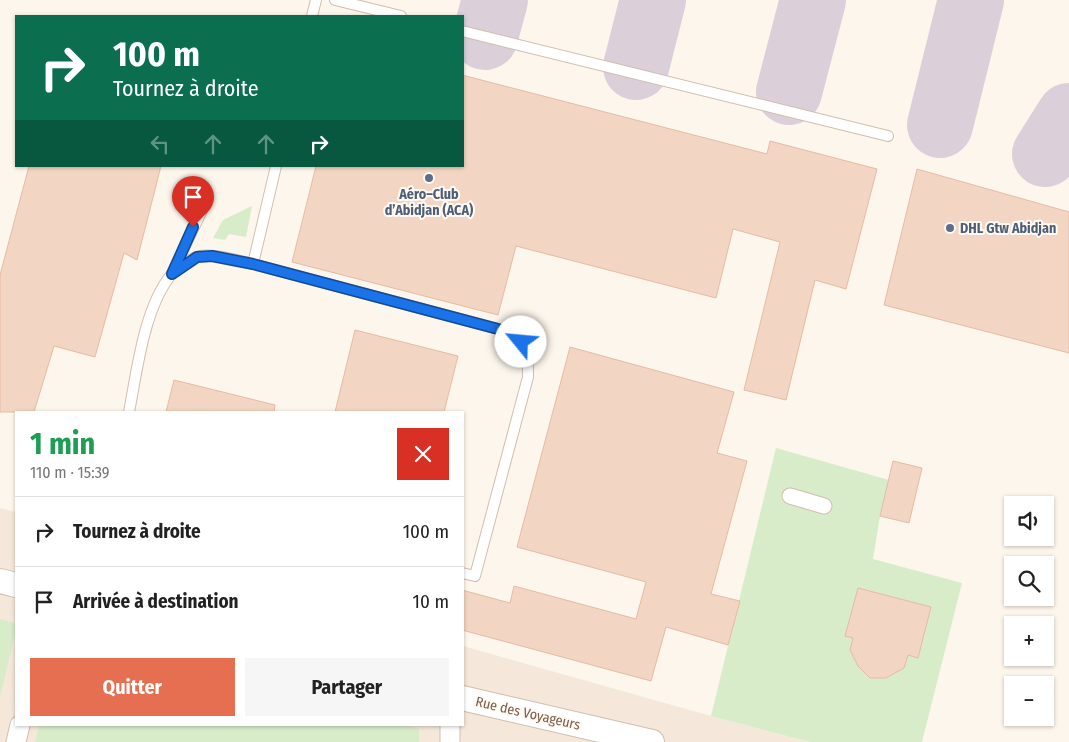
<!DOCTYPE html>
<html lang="fr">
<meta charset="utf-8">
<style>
:root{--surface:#fff;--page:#f6f6f6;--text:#222;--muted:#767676;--line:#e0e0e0;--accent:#e76f51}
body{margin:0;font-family:"Fira Sans Condensed",sans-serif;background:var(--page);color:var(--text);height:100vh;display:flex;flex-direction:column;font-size:19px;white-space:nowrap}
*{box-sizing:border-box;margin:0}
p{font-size:16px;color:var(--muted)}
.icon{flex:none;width:28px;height:28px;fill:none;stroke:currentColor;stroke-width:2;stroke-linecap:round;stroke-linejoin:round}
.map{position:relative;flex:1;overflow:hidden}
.panel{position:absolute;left:15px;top:411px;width:449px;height:315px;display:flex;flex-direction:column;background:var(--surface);border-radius:0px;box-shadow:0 1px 4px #0004}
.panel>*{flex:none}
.guide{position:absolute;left:15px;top:15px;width:449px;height:152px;border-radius:0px;box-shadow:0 1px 4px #0004;background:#0b6e4f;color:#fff;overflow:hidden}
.buttons{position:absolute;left:1004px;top:496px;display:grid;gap:10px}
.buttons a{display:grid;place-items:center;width:50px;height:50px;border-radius:0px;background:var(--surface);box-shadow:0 1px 4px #0004;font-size:25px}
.pin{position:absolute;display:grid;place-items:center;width:42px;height:42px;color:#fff;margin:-51px -21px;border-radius:50% 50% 50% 0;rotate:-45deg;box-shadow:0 0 5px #0007}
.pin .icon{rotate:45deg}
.me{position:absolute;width:55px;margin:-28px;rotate:298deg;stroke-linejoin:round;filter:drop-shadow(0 0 4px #0008)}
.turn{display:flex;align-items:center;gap:18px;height:105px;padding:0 15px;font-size:22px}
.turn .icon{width:65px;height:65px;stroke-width:2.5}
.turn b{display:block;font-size:35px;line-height:42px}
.lanes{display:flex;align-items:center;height:48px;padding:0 15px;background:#0003;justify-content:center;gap:25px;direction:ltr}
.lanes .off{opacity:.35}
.round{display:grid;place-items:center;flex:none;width:52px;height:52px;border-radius:0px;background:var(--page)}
.headline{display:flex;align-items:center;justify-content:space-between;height:85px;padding:0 15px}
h1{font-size:30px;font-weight:700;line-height:38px;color:#1e9e55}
.action{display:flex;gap:10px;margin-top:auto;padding:10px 15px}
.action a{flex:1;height:58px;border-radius:0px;background:var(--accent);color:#fff;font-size:20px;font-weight:700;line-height:58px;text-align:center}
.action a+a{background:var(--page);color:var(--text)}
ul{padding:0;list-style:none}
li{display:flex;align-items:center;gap:15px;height:70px;padding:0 15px;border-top:1px solid var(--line)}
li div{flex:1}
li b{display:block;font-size:19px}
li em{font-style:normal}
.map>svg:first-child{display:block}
</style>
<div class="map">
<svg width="1069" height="742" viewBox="0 0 1069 742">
<rect width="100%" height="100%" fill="#fdf6ec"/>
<!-- residential -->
<polygon fill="#f5e8da" points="0,508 16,512 16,725 462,725 463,646 711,716 810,742 0,742"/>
<!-- green -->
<g fill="#d8ecc9">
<polygon points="252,206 246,237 229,234 225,240 213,238 223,220"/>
<polygon points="776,448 889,480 880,516 873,559 962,583 922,742 810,742 711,716"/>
<polygon points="0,619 16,623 16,631 0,697"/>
<polygon points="39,725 403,725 419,729 419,742 35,742"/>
</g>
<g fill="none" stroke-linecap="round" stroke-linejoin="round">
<!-- taxiway -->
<g stroke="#dbcfda" stroke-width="66">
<polyline points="485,37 495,0"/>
<polyline points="636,67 653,0"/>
<polyline points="789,92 813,0"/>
<polyline points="940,125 971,0"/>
<polyline points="1045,154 1069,116"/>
</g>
</g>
<!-- building -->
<g fill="#f3d5c3" stroke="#e6bba3">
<polygon points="462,75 767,154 770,141 877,169 846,289 815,280 786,400 744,390 780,242 733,229 716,298 516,246 498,315 292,262 316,166 462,166"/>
<polygon points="29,166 161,166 137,260 124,253 95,357 54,346 34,412 0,412 0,275"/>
<polygon points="917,169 1069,212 1069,353 884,305"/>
<polygon points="355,330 458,356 444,412 335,412"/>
<polygon points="570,347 734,392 717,453 747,461 711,594 740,601 728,645 666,627 651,681 462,630 462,590 510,603 514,586 636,619 646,582 517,547"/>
<polygon points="174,380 275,405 274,412 166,412"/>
<polygon points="893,461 922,468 909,523 880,516"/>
<polygon points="858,588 931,607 918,658 908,655 904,668 886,678 870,678 858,666 850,650 853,638 845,636"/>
</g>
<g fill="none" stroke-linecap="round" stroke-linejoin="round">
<!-- service casing -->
<g stroke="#d1beb0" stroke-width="12">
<g id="service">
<polyline points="335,0 401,16"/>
<polyline points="312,16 316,0"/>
<polyline points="462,31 888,136"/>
<polyline points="253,264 276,166"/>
<polyline points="172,273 208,198"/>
<path d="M129,412C137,371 144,308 171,275C176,269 189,260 196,257C209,252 239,261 253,264L498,329C526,344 528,344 528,377L475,576L462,573"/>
</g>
</g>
<!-- pedestrian casing -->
<g stroke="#d1beb0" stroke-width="17">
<polyline id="pedestrian" points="790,496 824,506"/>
</g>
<!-- minor casing -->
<g stroke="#d1beb0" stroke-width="21">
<g id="minor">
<polyline points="16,742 20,725"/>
<polyline points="450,742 450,725"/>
</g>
</g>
<!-- tertiary casing -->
<g stroke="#d1beb0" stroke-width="26">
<g id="tertiary">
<polyline points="0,581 16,585"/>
<polyline points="462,698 652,742"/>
</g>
</g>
<!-- service -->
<use href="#service" stroke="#fff" stroke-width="10"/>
<!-- pedestrian -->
<use href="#pedestrian" stroke="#fff" stroke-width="15"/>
<!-- minor -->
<use href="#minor" stroke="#fff" stroke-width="19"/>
<!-- tertiary -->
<use href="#tertiary" stroke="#fff" stroke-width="24"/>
</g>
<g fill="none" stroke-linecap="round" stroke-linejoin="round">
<!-- route casing -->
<g stroke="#114b97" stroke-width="12">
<polyline id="route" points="193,227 172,274 197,257 212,256 253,264 498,329 521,342"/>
</g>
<!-- route -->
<use href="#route" stroke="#1a73e8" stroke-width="9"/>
</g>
<!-- markers -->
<g fill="#5c6f8a" stroke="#fffaf3" stroke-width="2">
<circle cx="429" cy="178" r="5"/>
<circle cx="950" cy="228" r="5"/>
</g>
<g text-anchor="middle" stroke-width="4" stroke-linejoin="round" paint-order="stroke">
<!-- service labels -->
<g font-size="14" font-weight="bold" fill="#4e5e75" stroke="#fffaf3">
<text x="429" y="199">Aéro–Club<tspan x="429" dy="16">d’Abidjan (ACA)</tspan></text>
<text x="960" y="233" text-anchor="start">DHL Gtw Abidjan</text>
</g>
<!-- street labels -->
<g font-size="14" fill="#7a5c4d" stroke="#fffaf3">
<text transform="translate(528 713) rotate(13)" y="5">Rue des Voyageurs</text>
</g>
</g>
</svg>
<div class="buttons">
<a><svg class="icon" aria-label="sound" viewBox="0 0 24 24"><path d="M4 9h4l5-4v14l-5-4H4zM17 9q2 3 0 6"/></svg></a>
<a><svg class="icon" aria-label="search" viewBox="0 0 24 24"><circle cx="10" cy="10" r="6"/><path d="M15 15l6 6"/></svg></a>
<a>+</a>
<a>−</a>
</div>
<div class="pin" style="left:193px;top:227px;background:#d93025"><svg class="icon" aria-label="arrive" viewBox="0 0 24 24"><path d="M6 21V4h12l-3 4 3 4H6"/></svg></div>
<svg class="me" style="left:521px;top:342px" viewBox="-20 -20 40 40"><circle r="19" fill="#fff"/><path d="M0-13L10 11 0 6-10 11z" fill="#1a73e8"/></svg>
<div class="guide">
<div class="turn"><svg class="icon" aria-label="right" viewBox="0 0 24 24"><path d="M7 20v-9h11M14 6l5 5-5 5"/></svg><div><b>100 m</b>Tournez à droite</div></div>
<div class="lanes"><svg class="icon off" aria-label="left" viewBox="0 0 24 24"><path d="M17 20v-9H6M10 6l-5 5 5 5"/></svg><svg class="icon off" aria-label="ahead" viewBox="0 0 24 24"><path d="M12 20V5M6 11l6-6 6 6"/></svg><svg class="icon off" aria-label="ahead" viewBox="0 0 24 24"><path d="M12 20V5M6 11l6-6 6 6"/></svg><svg class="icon" aria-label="right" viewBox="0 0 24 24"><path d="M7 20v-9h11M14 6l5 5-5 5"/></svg></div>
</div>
<section class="panel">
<div class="headline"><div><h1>1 min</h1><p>110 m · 15:39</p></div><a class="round" style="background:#d93025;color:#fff"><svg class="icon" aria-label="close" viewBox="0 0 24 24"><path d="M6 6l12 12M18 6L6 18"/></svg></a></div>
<ul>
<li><svg class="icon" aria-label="right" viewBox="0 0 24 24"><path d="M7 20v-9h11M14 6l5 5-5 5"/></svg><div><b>Tournez à droite</b></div><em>100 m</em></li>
<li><svg class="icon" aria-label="arrive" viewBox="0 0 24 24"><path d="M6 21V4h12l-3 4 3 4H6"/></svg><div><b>Arrivée à destination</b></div><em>10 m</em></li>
</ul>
<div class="action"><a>Quitter</a><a>Partager</a></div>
</section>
</div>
